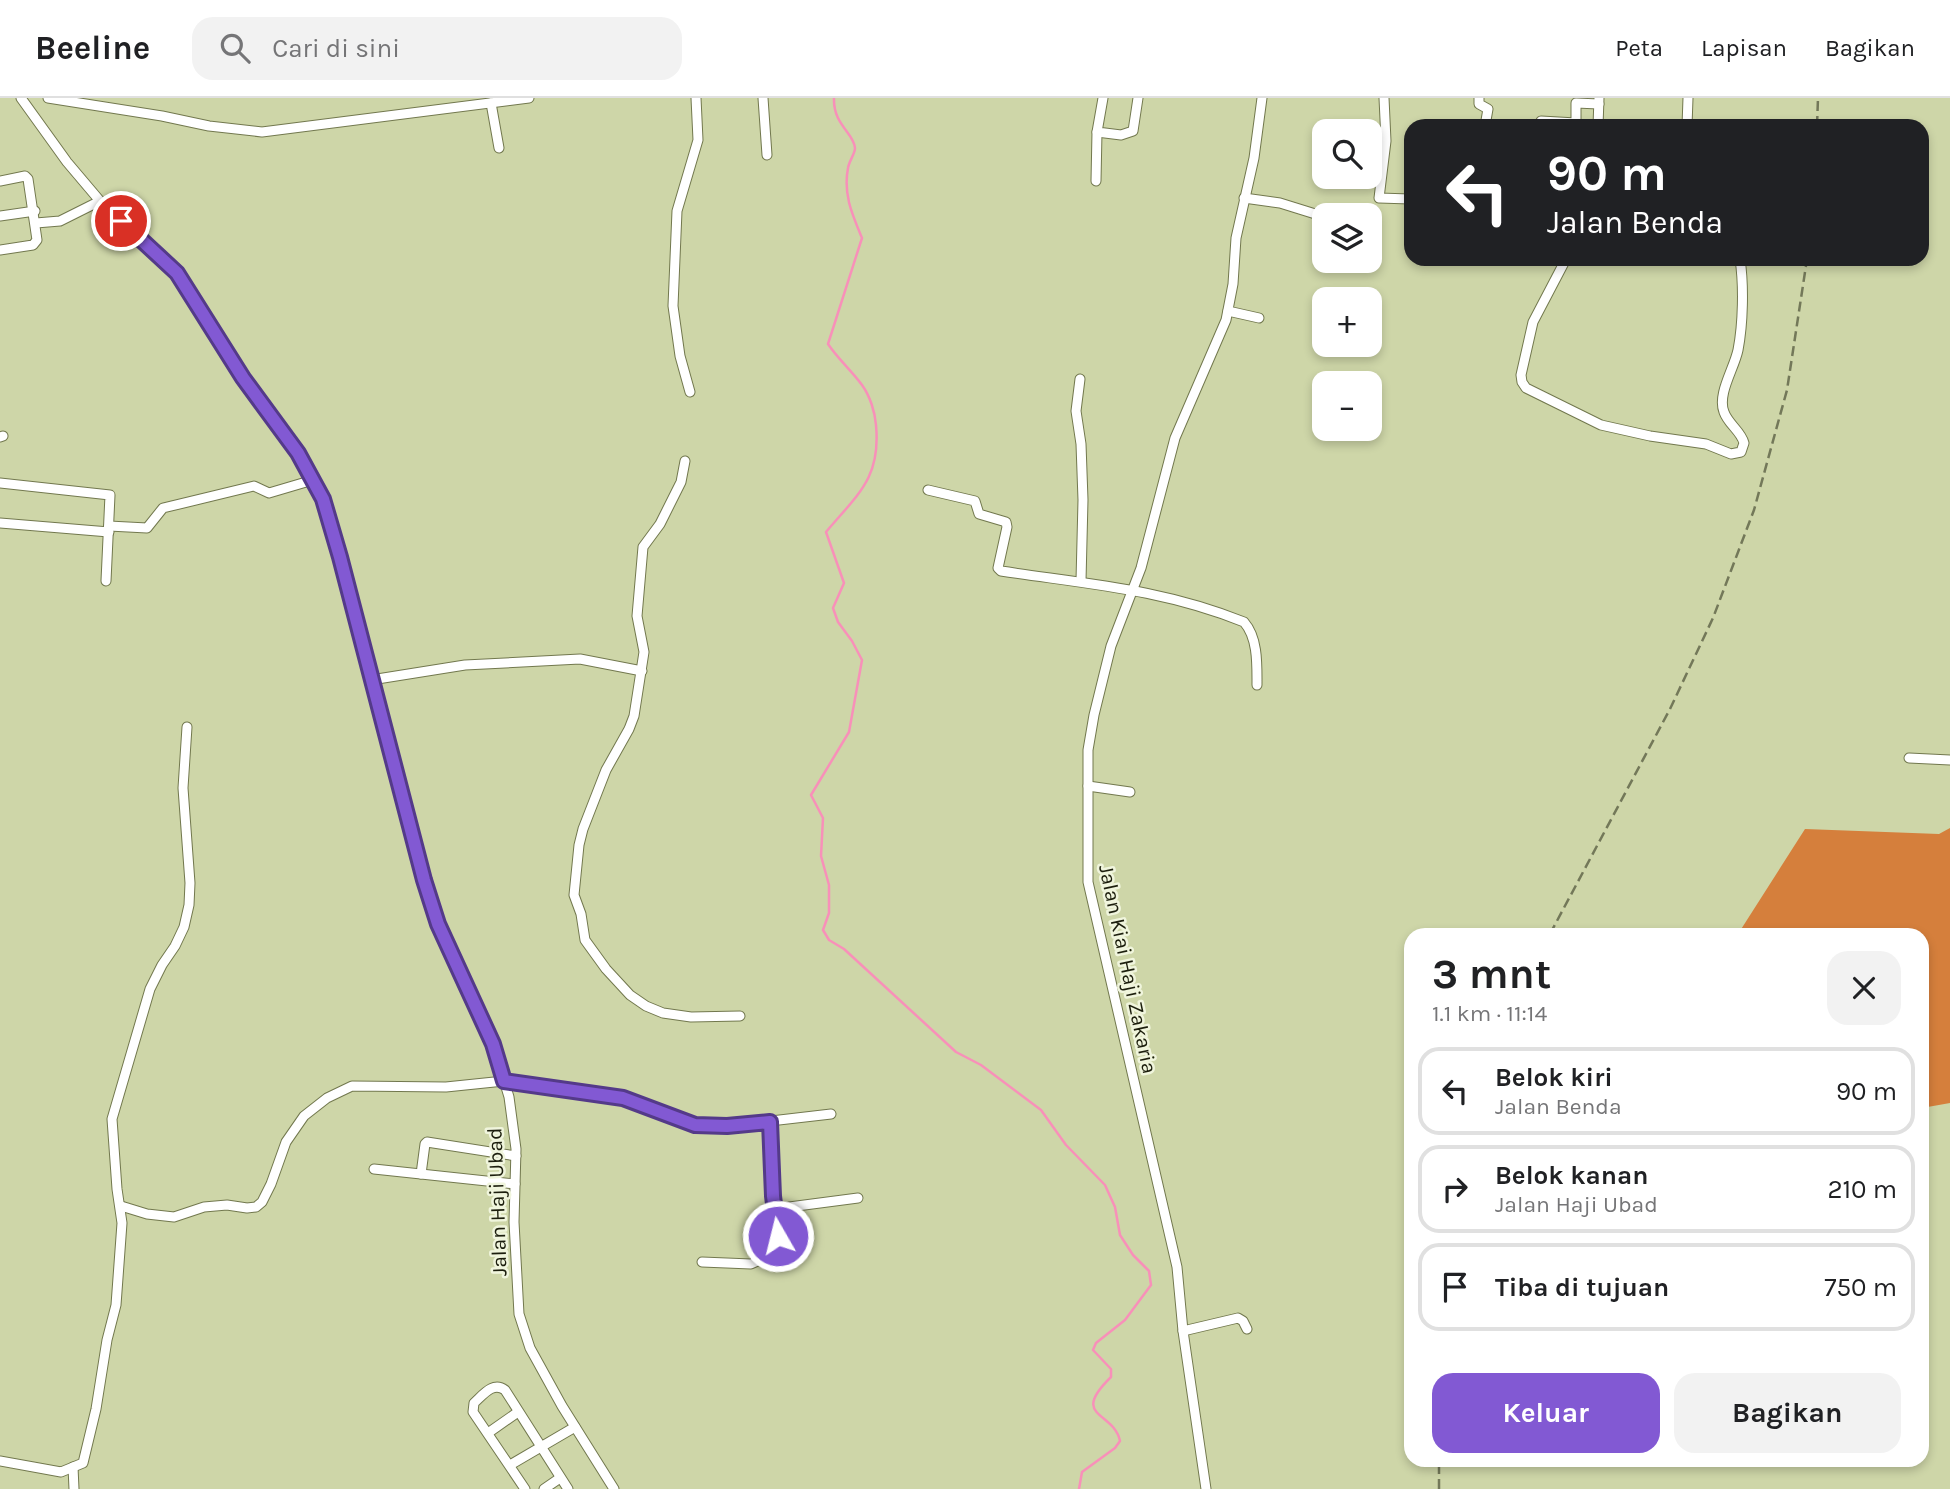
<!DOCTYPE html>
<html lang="id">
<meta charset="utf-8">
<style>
:root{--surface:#fff;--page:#f2f2f2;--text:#202124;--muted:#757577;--line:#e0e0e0;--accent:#8259d3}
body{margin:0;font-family:Karla,sans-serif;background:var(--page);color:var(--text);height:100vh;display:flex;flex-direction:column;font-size:26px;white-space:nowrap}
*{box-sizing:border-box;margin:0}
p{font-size:23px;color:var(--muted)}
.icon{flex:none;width:38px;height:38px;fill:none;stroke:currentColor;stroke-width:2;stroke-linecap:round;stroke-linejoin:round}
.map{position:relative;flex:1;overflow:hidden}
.panel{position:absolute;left:1404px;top:830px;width:525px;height:539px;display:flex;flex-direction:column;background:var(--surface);border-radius:21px;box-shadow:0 4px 10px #0003}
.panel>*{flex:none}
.hud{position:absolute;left:1404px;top:21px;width:525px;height:147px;border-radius:21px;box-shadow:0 4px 10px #0003;background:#202124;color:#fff;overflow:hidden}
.controls{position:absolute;left:1312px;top:21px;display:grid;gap:14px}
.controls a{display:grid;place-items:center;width:70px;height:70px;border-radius:14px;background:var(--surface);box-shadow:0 4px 10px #0003;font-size:35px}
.pin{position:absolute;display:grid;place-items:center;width:60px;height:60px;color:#fff;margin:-30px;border:4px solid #fff;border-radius:50%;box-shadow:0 2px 7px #0007}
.me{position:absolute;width:77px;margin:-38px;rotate:352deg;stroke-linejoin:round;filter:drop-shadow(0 0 5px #0008)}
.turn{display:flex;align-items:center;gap:24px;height:147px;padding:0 28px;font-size:32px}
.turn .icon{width:91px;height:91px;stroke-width:2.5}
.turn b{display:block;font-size:49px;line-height:60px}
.round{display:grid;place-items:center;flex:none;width:74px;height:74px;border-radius:21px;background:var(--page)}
.headline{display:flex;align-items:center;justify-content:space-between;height:119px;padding:0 28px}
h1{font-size:42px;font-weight:700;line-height:52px}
.button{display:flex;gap:14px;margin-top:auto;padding:14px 28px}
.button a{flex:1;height:80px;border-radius:21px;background:var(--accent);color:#fff;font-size:28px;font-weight:700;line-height:80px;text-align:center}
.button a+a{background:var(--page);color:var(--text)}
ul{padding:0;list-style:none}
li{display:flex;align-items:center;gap:21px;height:88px;margin:0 14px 10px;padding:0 14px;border:4px solid var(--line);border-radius:21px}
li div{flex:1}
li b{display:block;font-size:26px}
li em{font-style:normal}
header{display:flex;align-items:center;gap:42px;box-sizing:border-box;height:98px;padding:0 35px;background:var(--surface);border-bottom:2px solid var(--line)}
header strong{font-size:33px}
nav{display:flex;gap:38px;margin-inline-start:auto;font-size:24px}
.search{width:490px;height:63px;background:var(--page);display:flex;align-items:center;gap:18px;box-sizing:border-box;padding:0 24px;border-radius:21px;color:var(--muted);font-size:26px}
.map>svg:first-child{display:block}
</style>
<header>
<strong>Beeline</strong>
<div class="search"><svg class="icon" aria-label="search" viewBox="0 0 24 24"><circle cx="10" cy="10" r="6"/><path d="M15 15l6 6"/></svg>Cari di sini</div>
<nav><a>Peta</a><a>Lapisan</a><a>Bagikan</a></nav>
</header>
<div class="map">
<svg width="1950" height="1391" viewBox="0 0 1950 1391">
<rect width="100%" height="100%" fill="#ced6a8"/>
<!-- forest -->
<polygon fill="#d57f3c" points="1950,730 1950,1005 1922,1010 1922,836 1738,836 1805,731 1939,736"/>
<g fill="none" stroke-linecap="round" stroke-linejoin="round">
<!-- stream -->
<path stroke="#f890b9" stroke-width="2.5" d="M834,0C833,27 854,35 855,50C855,56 849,63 848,70C843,96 852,116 862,140L828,246C838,261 852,273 862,287C870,298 875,314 876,327C881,380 858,396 826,434L844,485L833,510L838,524L852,543L862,562L849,634L811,697L823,720L821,758L829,787V815L823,832L829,842L844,851L956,954L981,967L1041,1012L1066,1047L1105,1087L1115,1109L1120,1137L1133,1157L1149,1173L1151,1187L1125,1222L1096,1245L1093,1252L1111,1271V1279C1069,1320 1114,1313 1120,1343L1115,1350L1082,1374L1079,1391"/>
<!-- street casing -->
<g stroke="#72784e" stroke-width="11">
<g id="street">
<polyline points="21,0 67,64 100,103 177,175 243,280 298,355 323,401 340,459 423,782 455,868 493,946 509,999 516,1051 514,1124 519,1216 530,1250 562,1308 614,1391"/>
<polyline points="48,0 162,18 209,28 262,34 529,0"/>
<polyline points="763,0 767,57"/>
<polyline points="1103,0 1097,34 1121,37 1133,33 1138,0"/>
<polyline points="1384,0 1386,43 1379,100 1410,101"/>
<polyline points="1479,0 1479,6 1488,11 1485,28"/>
<polyline points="491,5 499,50"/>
<polyline points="1541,28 1541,23 1576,25 1576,5 1599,6"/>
<polyline points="1598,28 1599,0"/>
<polyline points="1687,28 1688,0"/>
<polyline points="0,83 25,78 28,81 37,142 33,147 0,152"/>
<polyline points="1096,83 1097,34"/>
<polyline points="1244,100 1280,105 1325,119"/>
<polyline points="0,118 35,113"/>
<polyline points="36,125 60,123 100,103"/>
<path d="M1566,161L1533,224L1521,277L1522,284L1526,290L1601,327L1650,338L1706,346L1731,356L1741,354L1744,345C1741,333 1728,326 1724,314C1717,296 1734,271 1738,252C1743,226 1744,188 1740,161"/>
<polyline points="1228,213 1259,220"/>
<polyline points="1080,281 1076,313 1081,346 1083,402 1081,483"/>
<polyline points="690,294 680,258 673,208 677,113 698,42 696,0"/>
<polyline points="0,339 3,338"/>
<polyline points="685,363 681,384 660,426 643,449 637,518 644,554 634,618 629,631 606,672 583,731 579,747 574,797 581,816 585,842 606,871 630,897 646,908 663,915 691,919 740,918"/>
<polyline points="0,385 110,397 106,483"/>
<path d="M928,392L975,403L979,416L1006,424L1007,429L998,470L1001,473C1087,486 1162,491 1244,524C1258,540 1257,566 1257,587"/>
<polyline points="0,425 109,434"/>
<polyline points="109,428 147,430 163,410 254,388 269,395 313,382"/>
<polyline points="371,582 465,567 580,561 642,573"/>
<polyline points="1909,660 1950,662"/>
<polyline points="1088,688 1130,694"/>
<polyline points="770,1024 774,1111 858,1100"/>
<polyline points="374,1071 515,1086"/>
<polyline points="421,1076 425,1046 427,1044 516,1058"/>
<polyline points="121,1108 147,1116 174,1119 204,1109 227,1107 247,1110 256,1109 262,1104 271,1086 286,1044 304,1018 327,1000 352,988 446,989 504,983 623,1000 695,1027 727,1028 831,1016"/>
<polyline points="702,1164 751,1166 760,1162 778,1143 774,1111"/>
<polyline points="1183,1233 1238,1220 1243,1223 1247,1231"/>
<polyline points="488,1335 518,1314"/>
<polyline points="0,1363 61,1374 83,1365 96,1311 107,1242 116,1207 122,1125 117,1091 112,1021 150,891 162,867 175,848 184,829 189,807 190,785 183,690 187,629"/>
<polyline points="510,1367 575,1329"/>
<polyline points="73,1369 74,1391"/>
<path d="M525,1391L473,1314L474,1305C483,1297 493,1283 505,1292L568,1391"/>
<polyline points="544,1391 560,1380"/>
<polyline points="1206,1391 1183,1233 1177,1169 1088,784 1088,652 1094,617 1111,548 1141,470 1175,340 1226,222 1233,186 1236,140 1254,60 1262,0"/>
</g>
</g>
<!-- street -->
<use href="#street" stroke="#fff" stroke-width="9"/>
<!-- rail -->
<g stroke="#737859" stroke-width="2.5" stroke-dasharray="10 5" stroke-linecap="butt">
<polyline points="1817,28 1818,0"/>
<polyline points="1550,836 1670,611 1713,520 1754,412 1787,292 1807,161"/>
<polyline points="1439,1391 1439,1362"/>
</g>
</g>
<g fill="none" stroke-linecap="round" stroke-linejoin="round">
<!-- route casing -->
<g stroke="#543a89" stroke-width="18">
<polyline id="route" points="121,123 177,175 243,280 298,355 323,401 340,459 424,782 438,826 493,946 504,983 623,1000 695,1027 727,1028 770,1024 773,1098 778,1138"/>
</g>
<!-- route -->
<use href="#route" stroke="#8259d3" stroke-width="12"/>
</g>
<g text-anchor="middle" stroke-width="5" stroke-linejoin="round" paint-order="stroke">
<!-- street labels -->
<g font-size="21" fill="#1c1e0d" stroke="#f0f5dd">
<text transform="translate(1128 871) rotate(78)" y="7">Jalan Kiai Haji Zakaria</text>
<text transform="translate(497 1104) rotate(-92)" y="7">Jalan Haji Ubad</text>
</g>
</g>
</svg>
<div class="controls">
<a><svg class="icon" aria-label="search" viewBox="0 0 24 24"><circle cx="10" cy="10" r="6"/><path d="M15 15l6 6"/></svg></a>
<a><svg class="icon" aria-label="layers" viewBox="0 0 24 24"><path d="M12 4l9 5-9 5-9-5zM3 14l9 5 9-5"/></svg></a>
<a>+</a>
<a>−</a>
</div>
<div class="pin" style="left:121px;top:123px;background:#d93025"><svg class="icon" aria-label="arrive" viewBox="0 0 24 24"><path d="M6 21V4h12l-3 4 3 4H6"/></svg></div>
<svg class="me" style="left:778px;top:1138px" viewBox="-20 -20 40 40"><circle r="17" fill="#8259d3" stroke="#fff" stroke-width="3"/><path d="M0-11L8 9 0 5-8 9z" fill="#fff"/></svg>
<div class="hud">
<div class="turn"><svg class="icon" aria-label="left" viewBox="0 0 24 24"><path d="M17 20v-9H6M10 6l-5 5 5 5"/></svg><div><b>90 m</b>Jalan Benda</div></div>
</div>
<section class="panel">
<div class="headline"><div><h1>3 mnt</h1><p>1.1 km · 11:14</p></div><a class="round"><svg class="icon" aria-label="close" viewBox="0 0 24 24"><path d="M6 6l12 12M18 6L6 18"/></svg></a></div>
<ul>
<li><svg class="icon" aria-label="left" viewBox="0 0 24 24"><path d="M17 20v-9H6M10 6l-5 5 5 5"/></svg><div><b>Belok kiri</b><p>Jalan Benda</p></div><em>90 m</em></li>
<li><svg class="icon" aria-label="right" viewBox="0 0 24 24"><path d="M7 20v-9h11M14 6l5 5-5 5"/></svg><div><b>Belok kanan</b><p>Jalan Haji Ubad</p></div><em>210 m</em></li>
<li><svg class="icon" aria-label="arrive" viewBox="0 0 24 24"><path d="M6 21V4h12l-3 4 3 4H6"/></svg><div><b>Tiba di tujuan</b></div><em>750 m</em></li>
</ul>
<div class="button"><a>Keluar</a><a>Bagikan</a></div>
</section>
</div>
